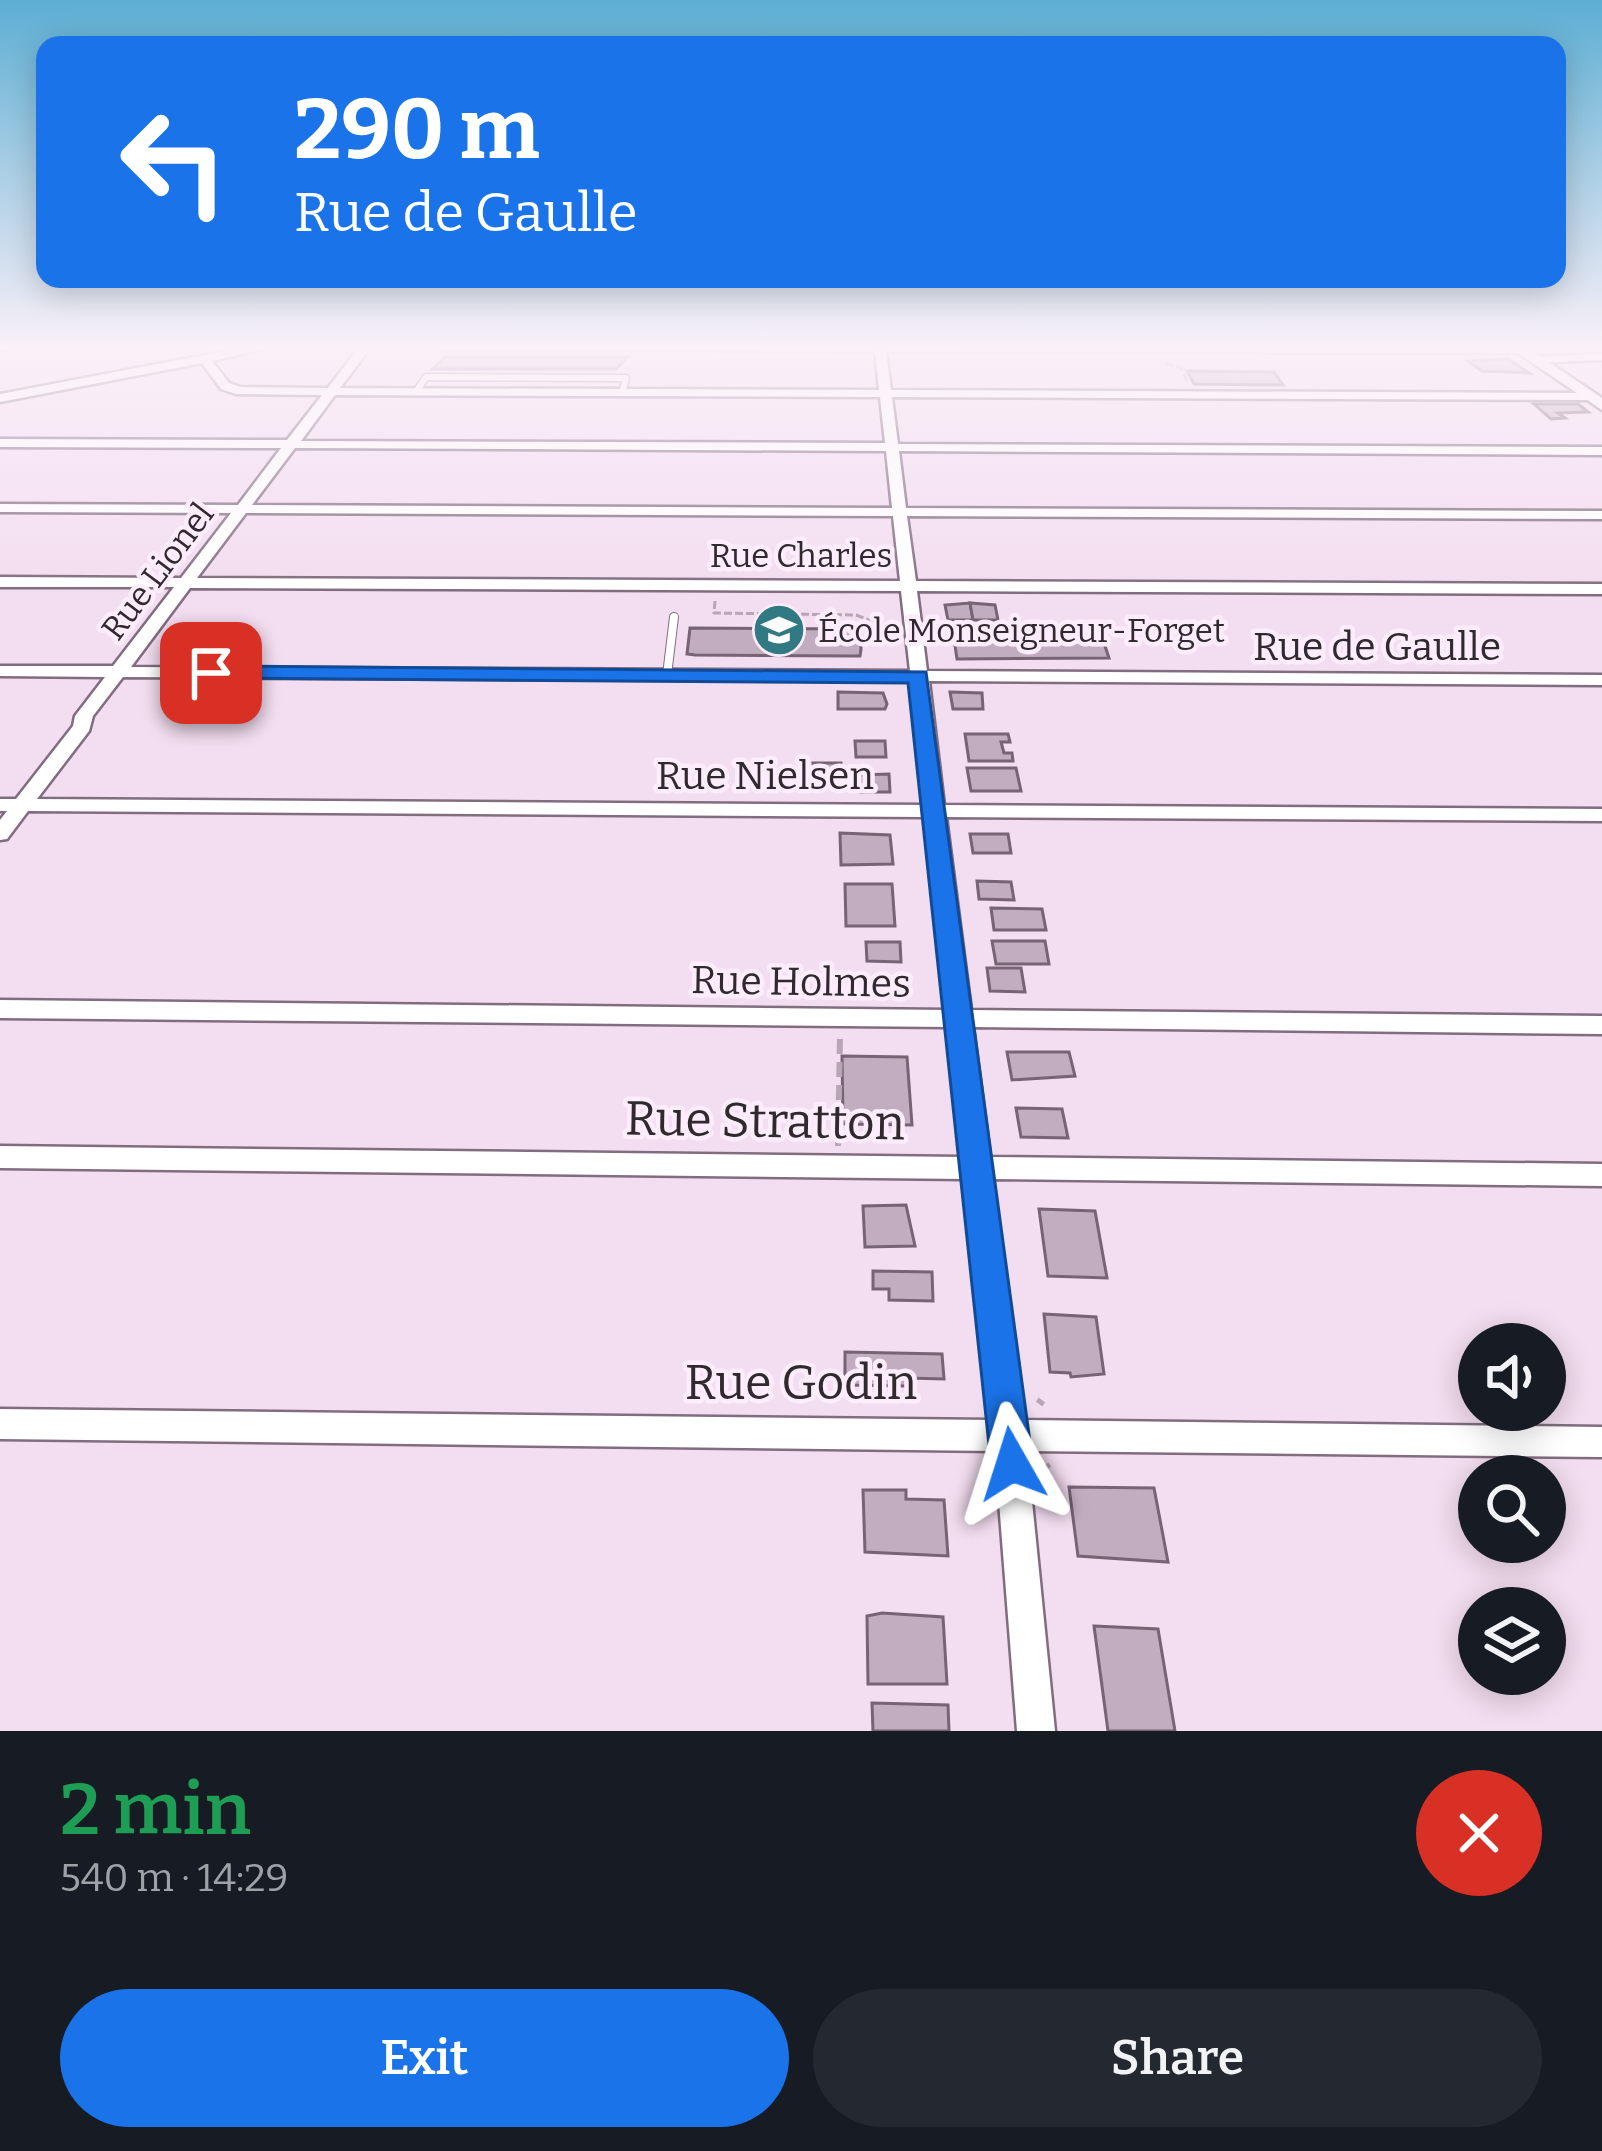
<!DOCTYPE html>
<meta charset="utf-8">
<style>
:root{--surface:#171b24;--page:#242831;--text:#f1f3f6;--muted:#9ea1a6;--accent:#1a73e8}
body{margin:0;font-family:Bitter,serif;background:var(--page);color:var(--text);height:100vh;display:flex;flex-direction:column;font-size:45px;white-space:nowrap}
*{box-sizing:border-box;margin:0}
p{font-size:39px;color:var(--muted)}
.icon{flex:none;width:66px;height:66px;fill:none;stroke:currentColor;stroke-width:2;stroke-linecap:round;stroke-linejoin:round}
.map{position:relative;height:1731px;overflow:hidden}
.sheet{display:flex;flex-direction:column;background:var(--surface);flex:1}
.sheet>*{flex:none}
.banner{position:absolute;left:36px;top:36px;width:1530px;height:252px;border-radius:24px;box-shadow:0 6px 30px #0003;background:#1a73e8;color:#fff;overflow:hidden}
.fabs{position:absolute;left:1458px;top:1323px;display:grid;gap:24px}
.fabs a{display:grid;place-items:center;width:108px;height:108px;border-radius:50%;background:var(--surface);box-shadow:0 6px 30px #0003;font-size:60px}
.pin{position:absolute;display:grid;place-items:center;width:102px;height:102px;color:#fff;margin:-51px;border-radius:24px;box-shadow:0 6px 18px #0006}
.me{position:absolute;width:132px;margin:-66px;rotate:354deg;stroke-linejoin:round;filter:drop-shadow(0 0 9px #0008)}
.turn{display:flex;align-items:center;gap:42px;height:252px;padding:0 60px;font-size:54px}
.turn .icon{width:156px;height:156px;stroke-width:2.5}
.turn b{display:block;font-size:84px;line-height:102px}
.round{display:grid;place-items:center;flex:none;width:126px;height:126px;border-radius:63px;background:var(--page)}
.head{display:flex;align-items:center;justify-content:space-between;height:204px;padding:0 60px}
h1{font-size:72px;font-weight:600;line-height:90px;color:#1e9e55}
.action{display:flex;gap:24px;margin-top:auto;padding:24px 60px}
.action a{flex:1;height:138px;border-radius:72px;background:var(--accent);color:#fff;font-size:48px;font-weight:600;line-height:138px;text-align:center}
.action a+a{background:var(--page);color:var(--text)}
.map>svg:first-child{display:block}
</style>
<div class="map">
<svg width="1602" height="1731" viewBox="0 0 1602 1731">
<rect width="100%" height="100%" fill="#f3ddf0"/>
<!-- building -->
<g fill="#c2adc0" stroke="#766374" stroke-width="3">
<polygon points="445,357 627,357 616,369 433,369"/>
<polygon points="1508,359 1529,373 1482,371 1468,361"/>
<polygon points="1187,371 1274,372 1283,385 1194,384"/>
<polygon points="1534,404 1578,404 1588,412 1558,413 1565,418 1551,419"/>
<polygon points="970,603 973,620 948,620 945,605"/>
<polygon points="970,603 995,605 998,620 973,620"/>
<polygon points="690,628 860,629 861,649 860,656 852,656 695,655 687,654"/>
<polygon points="954,639 1103,640 1109,658 957,659"/>
<polygon points="838,692 883,693 887,704 885,709 838,709"/>
<polygon points="950,692 982,693 983,709 953,709"/>
<polygon points="965,734 1008,734 1010,742 1001,742 1004,753 1012,753 1013,761 969,761"/>
<polygon points="855,741 885,741 886,757 856,757"/>
<polygon points="813,763 841,763 842,778 814,778"/>
<polygon points="967,768 1016,768 1021,791 971,791"/>
<polygon points="889,774 890,792 860,792 859,775"/>
<polygon points="840,833 890,835 893,864 841,865"/>
<polygon points="970,834 1008,834 1011,853 973,853"/>
<polygon points="977,881 1011,882 1014,900 979,899"/>
<polygon points="845,884 892,884 895,926 846,926"/>
<polygon points="991,908 1042,909 1046,930 994,930"/>
<polygon points="992,941 1045,941 1049,964 996,964"/>
<polygon points="866,942 900,942 901,962 867,961"/>
<polygon points="987,968 1021,968 1025,992 990,991"/>
<polygon points="1007,1052 1069,1052 1075,1076 1012,1080"/>
<polygon points="842,1056 907,1057 912,1125 843,1124"/>
<polygon points="1016,1108 1062,1109 1068,1138 1021,1137"/>
<polygon points="906,1205 915,1246 865,1247 863,1206"/>
<polygon points="1039,1209 1095,1211 1107,1278 1048,1276"/>
<polygon points="873,1271 932,1272 933,1301 889,1300 889,1289 873,1289"/>
<polygon points="1044,1314 1096,1317 1104,1374 1071,1377 1070,1373 1050,1372"/>
<polygon points="845,1352 942,1354 944,1379 907,1378 907,1386 845,1385"/>
<polygon points="1069,1487 1154,1488 1168,1562 1078,1556"/>
<polygon points="863,1490 906,1490 906,1499 944,1500 948,1556 865,1552"/>
<polygon points="882,1613 943,1617 947,1684 868,1684 867,1616"/>
<polygon points="1094,1626 1158,1629 1175,1731 1108,1731"/>
<polygon points="872,1703 948,1705 949,1731 873,1731"/>
</g>
<g fill="none" stroke-linecap="round" stroke-linejoin="round">
<!-- service-far1 casing -->
<g stroke="#816d7f" stroke-width="9">
<polyline id="service-far1" points="416,392 426,377 626,378 622,393"/>
</g>
<!-- service casing -->
<g stroke="#816d7f" stroke-width="10">
<polyline id="service" points="667,675 674,617"/>
</g>
<!-- minor casing -->
<g stroke="#816d7f" stroke-width="5">
<g id="minor">
<polygon points="0,346 17,346 0,351"/>
<path d="M252,346H277L212,361L229,383L241,387L328,388L360,346H372L340,388L879,390L875,351L436,349L430,346L1522,348L1526,349V353L886,351L891,390L1593,393V399L1589,400L892,397L898,444L1602,447V455L899,451L906,508L1602,511V519L907,516L916,581L1602,584V594L917,591L927,671L1602,675V685L929,681L944,805L1602,809V821L946,817L971,1010L1602,1016V1034L973,1027L990,1157L1602,1164V1186L992,1179L1023,1420L1602,1427V1457L1027,1451L1055,1731H1017L995,1451L0,1439V1409L992,1420L965,1179L0,1168V1146L963,1157L949,1027L0,1018V1000L947,1010L926,817L28,811L7,839L0,840V820L7,811H0V799H16L73,726L75,716L105,677L0,676V666H113L174,587H0V577L181,578L231,513L0,512V504L238,505L281,448L0,447V439L287,440L322,395L236,394L221,389L202,363L0,402V394ZM335,395L880,397L885,443L301,441ZM295,448L886,451L892,508L252,505ZM246,513L893,516L900,581L197,578ZM190,588L901,591L910,671L131,667ZM123,677L911,681L925,805L37,799L89,731L93,716Z"/>
<polygon points="1602,354 1602,360 1535,363 1529,360 1535,357"/>
</g>
</g>
<!-- secondary casing -->
<g stroke="#816d7f" stroke-width="5">
<polygon id="secondary" points="1508,346 1525,346 1602,398 1602,410"/>
</g>
<!-- path-far2 -->
<g stroke="#b8a6b6" stroke-width="3" stroke-dasharray="8 3" stroke-linecap="butt">
<polyline points="1166,363 1181,368 1187,381"/>
<polyline points="715,601 714,613 856,615 888,627 890,639 897,639"/>
</g>
<!-- path-far1 -->
<polyline stroke="#b8a6b6" stroke-width="6" stroke-dasharray="15 8" stroke-linecap="butt" points="838,1146 840,1037"/>
<!-- path -->
<g stroke="#b8a6b6" stroke-width="8" stroke-dasharray="20 9" stroke-linecap="butt">
<polyline points="1039,1404 1042,1400"/>
<polyline points="1045,1465 1048,1469"/>
</g>
<!-- service-far1 -->
<use href="#service-far1" stroke="#fff" stroke-width="6"/>
<!-- service -->
<use href="#service" stroke="#fff" stroke-width="8"/>
<!-- minor -->
<use href="#minor" fill="#fff" fill-rule="evenodd"/>
<!-- secondary -->
<use href="#secondary" fill="#fff" fill-rule="evenodd"/>
</g>
<!-- sky -->
<linearGradient id="sky" x2="0" y2="1"><stop stop-color="#5caed3"/><stop offset="0.59" stop-color="#faf0f8"/><stop offset="1" stop-color="#faf0f8" stop-opacity="0"/></linearGradient>
<rect width="1602" height="589" fill="url(#sky)"/>
<!-- route -->
<polygon fill="#1a73e8" stroke="#114b97" stroke-width="3" points="211,666 926,672 1033,1464 1027,1479 1012,1485 997,1479 991,1464 908,683 203,678 200,673"/>
<!-- icons -->
<defs>
<g id="school-disc" transform="scale(2.7)"><circle r="9.5" fill="#327a83" stroke="#fdecfb"/><path d="M0-5L7-2L0 1L-7-2ZM-4 1L0 2.5L4 1V4Q0 6-4 4Z" fill="#fff"/></g>
</defs>
<g fill-rule="evenodd">
<use href="#school-disc" x="779" y="630"/>
</g>
<g text-anchor="middle" stroke-width="9" stroke-linejoin="round" paint-order="stroke">
<!-- far-street labels -->
<g font-size="33" fill="#312930" stroke="#fdecfb">
<text x="801" y="567">Rue Charles</text>
<text transform="translate(157 571) rotate(-53)" y="12">Rue Lionel</text>
</g>
<!-- far-poi labels -->
<g font-size="33" fill="#312930" stroke="#fdecfb" text-anchor="start">
<text x="818" y="642">École Monseigneur-Forget</text>
</g>
<!-- street labels -->
<g font-size="39" fill="#312930" stroke="#fdecfb">
<text x="1377" y="660">Rue de Gaulle</text>
<text x="765" y="789">Rue Nielsen</text>
<text transform="translate(801 981) rotate(1)" y="14">Rue Holmes</text>
</g>
<!-- near-street labels -->
<g font-size="48" fill="#312930" stroke="#fdecfb">
<text transform="translate(765 1120) rotate(1)" y="17">Rue Stratton</text>
<text x="801" y="1399">Rue Godin</text>
</g>
</g>
</svg>
<div class="fabs">
<a><svg class="icon" aria-label="sound" viewBox="0 0 24 24"><path d="M4 9h4l5-4v14l-5-4H4zM17 9q2 3 0 6"/></svg></a>
<a><svg class="icon" aria-label="search" viewBox="0 0 24 24"><circle cx="10" cy="10" r="6"/><path d="M15 15l6 6"/></svg></a>
<a><svg class="icon" aria-label="layers" viewBox="0 0 24 24"><path d="M12 4l9 5-9 5-9-5zM3 14l9 5 9-5"/></svg></a>
</div>
<div class="pin" style="left:211px;top:673px;background:#d93025"><svg class="icon" aria-label="arrive" viewBox="0 0 24 24"><path d="M6 21V4h12l-3 4 3 4H6"/></svg></div>
<svg class="me" style="left:1012px;top:1464px" viewBox="-20 -20 40 40"><path d="M0-17L14 15 0 8-14 15z" fill="#1a73e8" stroke="#fff" stroke-width="4"/></svg>
<div class="banner">
<div class="turn"><svg class="icon" aria-label="left" viewBox="0 0 24 24"><path d="M17 20v-9H6M10 6l-5 5 5 5"/></svg><div><b>290 m</b>Rue de Gaulle</div></div>
</div>
</div>
<section class="sheet">
<div class="head"><div><h1>2 min</h1><p>540 m · 14:29</p></div><a class="round" style="background:#d93025;color:#fff"><svg class="icon" aria-label="close" viewBox="0 0 24 24"><path d="M6 6l12 12M18 6L6 18"/></svg></a></div>
<div class="action"><a>Exit</a><a>Share</a></div>
</section>
